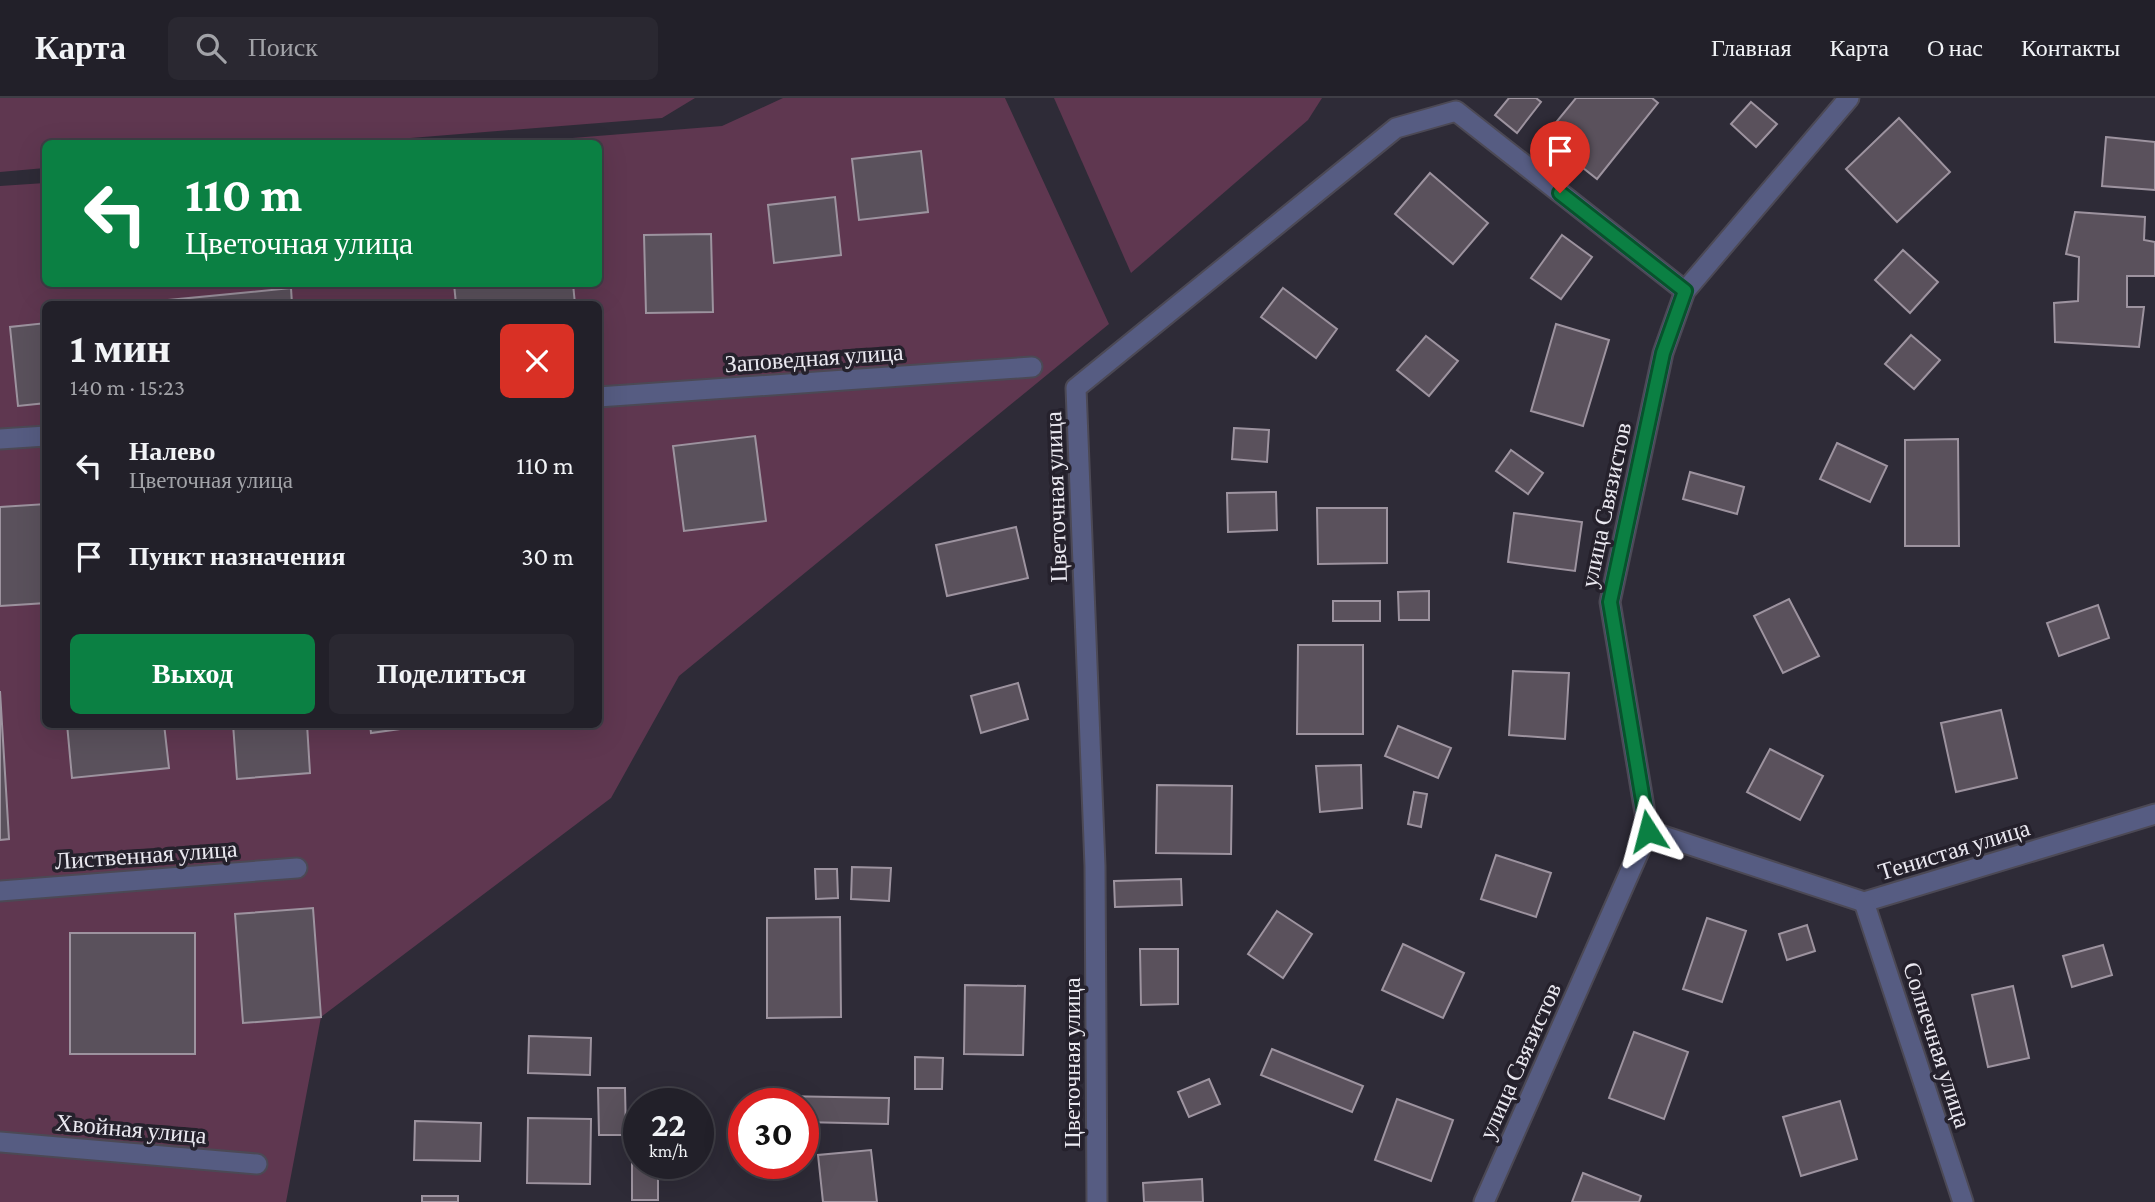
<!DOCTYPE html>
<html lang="ru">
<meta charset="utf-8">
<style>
:root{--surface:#222029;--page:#2a2831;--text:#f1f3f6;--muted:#a2a3a8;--line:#3f3e46;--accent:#0b8043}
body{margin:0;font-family:"Crimson Pro",serif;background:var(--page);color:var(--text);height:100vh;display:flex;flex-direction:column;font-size:26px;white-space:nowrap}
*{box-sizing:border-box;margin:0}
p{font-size:23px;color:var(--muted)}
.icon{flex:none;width:38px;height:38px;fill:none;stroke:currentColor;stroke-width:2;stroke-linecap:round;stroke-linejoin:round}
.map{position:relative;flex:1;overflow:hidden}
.drawer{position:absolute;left:42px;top:203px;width:560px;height:427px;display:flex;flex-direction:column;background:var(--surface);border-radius:10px;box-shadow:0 7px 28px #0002,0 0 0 2px var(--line)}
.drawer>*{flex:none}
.guide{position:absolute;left:42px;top:42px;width:560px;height:147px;border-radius:10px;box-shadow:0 7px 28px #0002,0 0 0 2px var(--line);background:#0b8043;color:#fff;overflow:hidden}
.speed{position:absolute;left:623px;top:990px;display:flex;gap:14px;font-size:35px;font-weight:700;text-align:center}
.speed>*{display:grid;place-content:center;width:91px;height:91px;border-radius:50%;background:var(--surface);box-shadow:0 7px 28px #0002,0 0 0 2px var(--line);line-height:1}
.speed small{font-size:18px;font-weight:400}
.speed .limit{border:10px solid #d22;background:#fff;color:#111}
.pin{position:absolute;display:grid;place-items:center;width:60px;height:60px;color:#fff;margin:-72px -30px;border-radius:50% 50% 50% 0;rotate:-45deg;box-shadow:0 0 7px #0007}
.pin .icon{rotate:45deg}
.me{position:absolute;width:77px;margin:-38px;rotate:351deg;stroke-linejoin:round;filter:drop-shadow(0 0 5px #0008)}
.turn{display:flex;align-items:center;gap:24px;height:147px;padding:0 28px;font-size:32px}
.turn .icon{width:91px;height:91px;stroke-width:2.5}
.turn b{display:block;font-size:49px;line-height:60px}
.round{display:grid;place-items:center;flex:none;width:74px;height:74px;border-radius:10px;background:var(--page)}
.summary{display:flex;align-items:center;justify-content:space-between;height:119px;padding:0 28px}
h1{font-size:42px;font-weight:700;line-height:52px}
.action{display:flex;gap:14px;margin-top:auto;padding:14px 28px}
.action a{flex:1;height:80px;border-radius:10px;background:var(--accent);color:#fff;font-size:28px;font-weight:700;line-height:80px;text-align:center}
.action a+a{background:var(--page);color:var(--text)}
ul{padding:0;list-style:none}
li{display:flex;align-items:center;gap:21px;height:91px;padding:0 28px}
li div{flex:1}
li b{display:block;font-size:26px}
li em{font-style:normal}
header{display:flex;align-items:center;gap:42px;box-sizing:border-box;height:98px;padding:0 35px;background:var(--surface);border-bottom:2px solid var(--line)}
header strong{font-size:33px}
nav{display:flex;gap:38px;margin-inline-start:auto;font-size:24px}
.search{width:490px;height:63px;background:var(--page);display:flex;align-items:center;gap:18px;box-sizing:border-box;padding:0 24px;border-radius:10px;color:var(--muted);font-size:26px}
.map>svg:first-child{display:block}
</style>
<header>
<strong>Карта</strong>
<div class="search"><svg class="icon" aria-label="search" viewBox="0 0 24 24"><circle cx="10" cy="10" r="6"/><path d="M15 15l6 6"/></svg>Поиск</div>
<nav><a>Главная</a><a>Карта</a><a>О нас</a><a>Контакты</a></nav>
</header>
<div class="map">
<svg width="2155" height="1104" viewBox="0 0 2155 1104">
<rect width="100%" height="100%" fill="#2e2b37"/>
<!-- green -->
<g fill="#5f3750" fill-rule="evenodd">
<polygon points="0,0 695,0 662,20 348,45 46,46 45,70 0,74"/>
<path d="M783,0H1005L1109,226L679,578L611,700L321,919L286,1104H0V88L45,85L46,186H598V46L510,45L722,28ZM46,206H598V626H46Z"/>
<polygon points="1054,0 1322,0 1308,22 1131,175"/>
</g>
<!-- building -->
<g fill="#5a515c" stroke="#9d939f" stroke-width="2">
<polygon points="1509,0 1536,0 1541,4 1517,35 1495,17"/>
<polygon points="1576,0 1652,0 1658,5 1597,81 1544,39"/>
<polygon points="1751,4 1777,26 1756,49 1731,26"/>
<polygon points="1899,20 1950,74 1897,124 1846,71"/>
<polygon points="2106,39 2155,44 2155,92 2102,88"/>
<polygon points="921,53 928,114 859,122 852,61"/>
<polygon points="1430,75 1488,125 1453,166 1395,116"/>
<polygon points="835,99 841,157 774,165 768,107"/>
<polygon points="2075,114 2145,119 2144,142 2155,144 2155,178 2127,178 2127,209 2144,209 2139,249 2055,244 2054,205 2078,203 2079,159 2066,156"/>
<polygon points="711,136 713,214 646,215 644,137"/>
<polygon points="1562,137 1592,159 1561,201 1531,180"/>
<polygon points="1903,152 1938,184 1910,215 1875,182"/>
<polygon points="454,186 573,186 575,206 456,206"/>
<polygon points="291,190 292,206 170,206 169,202"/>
<polygon points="1283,190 1337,231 1316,260 1261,219"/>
<polygon points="46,225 46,305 18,308 10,229"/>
<polygon points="1556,226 1609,242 1583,328 1531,313"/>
<polygon points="1911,237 1940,262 1914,291 1885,266"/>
<polygon points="1426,238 1458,263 1429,298 1397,272"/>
<polygon points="1234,330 1269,332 1267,364 1232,361"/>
<polygon points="755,338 766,423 684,433 673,348"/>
<polygon points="1958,341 1959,448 1905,448 1905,342"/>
<polygon points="1837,345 1887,368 1870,404 1820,381"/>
<polygon points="1511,352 1543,375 1528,396 1496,373"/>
<polygon points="1690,374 1744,389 1737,416 1683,401"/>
<polygon points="1276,394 1277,432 1228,434 1227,395"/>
<polygon points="46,406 46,505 0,508 0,409"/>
<polygon points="1317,410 1387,410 1387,465 1318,466"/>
<polygon points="1514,415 1582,424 1575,473 1508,464"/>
<polygon points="1016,429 1028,480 947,498 936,447"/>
<polygon points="1429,493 1429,522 1399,522 1398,494"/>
<polygon points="1789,501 1819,558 1783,575 1754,518"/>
<rect x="1333" y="503" width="47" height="20"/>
<polygon points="2098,507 2109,540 2059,558 2047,525"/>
<polygon points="1298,547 1363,547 1363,636 1297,636"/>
<polygon points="1513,573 1569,575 1565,641 1509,637"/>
<polygon points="1018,585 1028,621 981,635 971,598"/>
<polygon points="0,593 9,741 0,742"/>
<polygon points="2001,612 2017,680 1956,694 1941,625"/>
<polygon points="67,626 164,626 169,670 72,680"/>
<polygon points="233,626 307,626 310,675 237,681"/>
<polygon points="370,626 436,626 371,635"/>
<polygon points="1398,628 1451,650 1438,680 1385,658"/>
<polygon points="1770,651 1823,678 1800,722 1747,694"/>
<polygon points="1361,667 1362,710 1320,714 1316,668"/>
<polygon points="1157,687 1232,688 1231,756 1156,755"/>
<polygon points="1414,694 1427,696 1421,729 1408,726"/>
<polygon points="1496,757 1551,775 1536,819 1481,801"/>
<polygon points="852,769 891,770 889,803 851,801"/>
<polygon points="815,771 837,771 838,800 816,801"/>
<polygon points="1181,781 1182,807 1115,809 1114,783"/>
<polygon points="313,810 321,919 243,925 235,816"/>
<polygon points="1277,813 1312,836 1283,880 1248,856"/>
<polygon points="840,819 841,919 767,920 767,820"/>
<polygon points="1707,820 1746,833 1722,904 1683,891"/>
<polygon points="1807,827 1815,853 1787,862 1779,836"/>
<rect x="70" y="835" width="125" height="121"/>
<polygon points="1403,846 1464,875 1443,920 1382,892"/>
<polygon points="2103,847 2112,877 2072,889 2063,858"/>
<polygon points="1140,851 1178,851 1178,906 1141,907"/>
<polygon points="965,887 1025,888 1023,957 964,956"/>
<polygon points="2013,888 2029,960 1988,969 1972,897"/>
<polygon points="1634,934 1688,954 1664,1021 1609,1000"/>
<polygon points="529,938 591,940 590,977 528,975"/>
<polygon points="1272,951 1363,988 1352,1014 1261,977"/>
<polygon points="915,959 943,960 942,991 915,991"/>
<polygon points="1209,981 1220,1006 1189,1019 1178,994"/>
<polygon points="598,990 625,990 626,1037 599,1037"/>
<polygon points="780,998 889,1000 888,1026 803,1024 803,1006 780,1006"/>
<polygon points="1397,1001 1453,1022 1431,1083 1375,1062"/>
<polygon points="1840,1003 1857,1061 1801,1078 1783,1019"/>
<polygon points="528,1020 591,1021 590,1086 527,1085"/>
<polygon points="415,1023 481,1025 480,1063 414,1062"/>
<polygon points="871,1052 877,1104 823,1104 818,1057"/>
<polygon points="632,1062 639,1062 639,1066 658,1066 658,1102 632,1102"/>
<polygon points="1583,1075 1641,1098 1639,1104 1572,1104"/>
<polygon points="1202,1081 1203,1104 1144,1104 1143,1085"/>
<rect x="422" y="1098" width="36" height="6"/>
</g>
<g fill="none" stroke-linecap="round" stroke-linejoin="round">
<!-- minor casing -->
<g stroke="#4c4955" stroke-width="23">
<g id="minor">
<polyline points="598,299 1032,269"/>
<polyline points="0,341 46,338"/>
<polyline points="1648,733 1864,804 2155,716"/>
<polyline points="0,793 297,770"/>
<polyline points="1864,804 1963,1104"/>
<polyline points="0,1044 257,1066"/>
<polyline points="1097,1104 1095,768 1076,290 1396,30 1456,13 1685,193"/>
<polyline points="1484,1104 1648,733 1610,504 1663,255 1685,193 1849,0"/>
</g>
</g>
<!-- minor -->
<use href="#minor" stroke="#565c82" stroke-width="19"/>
</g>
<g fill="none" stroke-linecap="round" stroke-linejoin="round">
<!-- route casing -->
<g stroke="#07532c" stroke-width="18">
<polyline id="route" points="1560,95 1685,193 1663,255 1610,504 1648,733"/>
</g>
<!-- route -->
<use href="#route" stroke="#0b8043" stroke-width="12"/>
</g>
<g text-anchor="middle" stroke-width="7" stroke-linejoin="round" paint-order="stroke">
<!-- street labels -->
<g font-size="24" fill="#eae8f0" stroke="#25212c">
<text transform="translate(814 260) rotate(-4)" y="8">Заповедная улица</text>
<text transform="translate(1056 399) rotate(-92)" y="8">Цветочная улица</text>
<text transform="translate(1606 407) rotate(-78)" y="8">улица Связистов</text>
<text transform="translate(1954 752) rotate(-17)" y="8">Тенистая улица</text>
<text transform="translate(146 757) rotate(-4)" y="8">Лиственная улица</text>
<text transform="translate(1937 947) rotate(72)" y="8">Солнечная улица</text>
<text transform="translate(1520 963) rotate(-66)" y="8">улица Связистов</text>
<text transform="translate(1072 965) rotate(-90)" y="8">Цветочная улица</text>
<text transform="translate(131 1031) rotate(5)" y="8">Хвойная улица</text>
</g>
</g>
</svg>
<div class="speed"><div>22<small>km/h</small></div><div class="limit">30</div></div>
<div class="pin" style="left:1560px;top:95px;background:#d93025"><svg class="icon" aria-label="arrive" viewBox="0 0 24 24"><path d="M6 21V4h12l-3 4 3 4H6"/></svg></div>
<svg class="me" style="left:1648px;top:733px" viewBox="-20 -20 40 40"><path d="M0-17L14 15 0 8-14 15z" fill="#0b8043" stroke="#fff" stroke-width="4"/></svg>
<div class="guide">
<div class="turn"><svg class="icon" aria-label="left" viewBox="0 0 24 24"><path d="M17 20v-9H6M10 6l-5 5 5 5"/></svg><div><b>110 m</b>Цветочная улица</div></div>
</div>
<section class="drawer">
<div class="summary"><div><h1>1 мин</h1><p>140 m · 15:23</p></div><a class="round" style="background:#d93025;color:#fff"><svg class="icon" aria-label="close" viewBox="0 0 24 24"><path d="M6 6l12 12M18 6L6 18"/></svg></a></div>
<ul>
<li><svg class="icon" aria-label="left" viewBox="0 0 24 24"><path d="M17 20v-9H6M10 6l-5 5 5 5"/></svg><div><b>Налево</b><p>Цветочная улица</p></div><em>110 m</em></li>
<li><svg class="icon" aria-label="arrive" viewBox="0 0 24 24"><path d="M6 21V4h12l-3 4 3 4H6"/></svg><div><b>Пункт назначения</b></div><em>30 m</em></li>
</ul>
<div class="action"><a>Выход</a><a>Поделиться</a></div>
</section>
</div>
